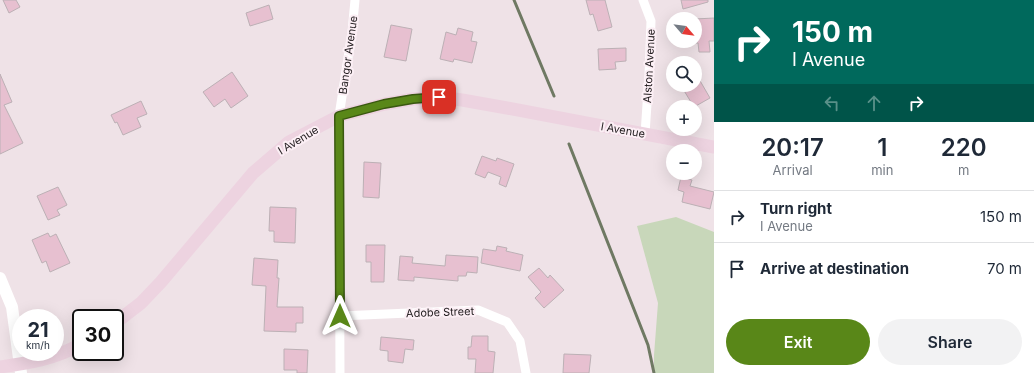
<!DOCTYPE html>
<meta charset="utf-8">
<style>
:root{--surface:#fff;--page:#f2f2f3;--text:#1f2937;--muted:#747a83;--line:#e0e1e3;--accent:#598718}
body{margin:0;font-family:Inter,sans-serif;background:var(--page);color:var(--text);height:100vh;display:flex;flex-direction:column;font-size:15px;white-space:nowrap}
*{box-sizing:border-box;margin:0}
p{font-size:13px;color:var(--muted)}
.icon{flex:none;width:22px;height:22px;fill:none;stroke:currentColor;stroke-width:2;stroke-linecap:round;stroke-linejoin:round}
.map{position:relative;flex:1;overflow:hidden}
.details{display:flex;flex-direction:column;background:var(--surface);width:320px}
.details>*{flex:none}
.guide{background:#00695c;color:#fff;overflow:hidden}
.needle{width:26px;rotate:118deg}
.buttons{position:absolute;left:666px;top:12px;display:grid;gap:8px}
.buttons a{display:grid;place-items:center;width:36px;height:36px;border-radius:50%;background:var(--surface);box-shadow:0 4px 16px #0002;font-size:20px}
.speed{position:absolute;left:12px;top:309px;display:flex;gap:8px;font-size:20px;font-weight:700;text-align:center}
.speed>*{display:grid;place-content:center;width:52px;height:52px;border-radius:50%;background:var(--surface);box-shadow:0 4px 16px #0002;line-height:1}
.speed small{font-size:10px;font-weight:400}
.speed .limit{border:2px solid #111;border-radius:6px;background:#fff;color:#111}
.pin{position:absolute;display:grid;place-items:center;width:34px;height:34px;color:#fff;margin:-17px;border-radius:8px;box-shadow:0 2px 6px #0006}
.me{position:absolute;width:44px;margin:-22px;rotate:0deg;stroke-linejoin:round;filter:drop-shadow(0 0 3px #0008)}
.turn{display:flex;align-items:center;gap:14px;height:84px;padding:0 12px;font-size:18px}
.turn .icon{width:52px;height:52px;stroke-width:2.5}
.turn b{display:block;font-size:28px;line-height:34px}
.lanes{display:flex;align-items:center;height:38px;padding:0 12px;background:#0003;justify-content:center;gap:20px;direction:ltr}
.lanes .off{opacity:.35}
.eta{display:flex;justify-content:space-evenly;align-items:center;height:68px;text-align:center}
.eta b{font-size:24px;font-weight:600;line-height:28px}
.button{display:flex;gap:8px;margin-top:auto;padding:8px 12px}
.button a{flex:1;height:46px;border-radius:24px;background:var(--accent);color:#fff;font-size:16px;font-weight:600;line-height:46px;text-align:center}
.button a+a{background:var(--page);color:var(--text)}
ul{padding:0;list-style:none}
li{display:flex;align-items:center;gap:12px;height:52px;padding:0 12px;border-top:1px solid var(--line)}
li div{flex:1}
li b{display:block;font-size:15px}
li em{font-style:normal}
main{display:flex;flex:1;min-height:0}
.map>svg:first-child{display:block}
</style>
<main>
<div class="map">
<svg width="714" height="373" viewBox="0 0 714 373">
<rect width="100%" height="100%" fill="#efe2e7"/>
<!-- green -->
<polygon fill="#c8d7ba" points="676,217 714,232 714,373 654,373 654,355 658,303 637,226"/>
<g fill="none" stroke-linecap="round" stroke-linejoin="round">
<!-- stream -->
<g stroke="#6f7963" stroke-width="3">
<polyline points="514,0 554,96"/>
<polyline points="569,144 648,345 654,373"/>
</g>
</g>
<!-- building -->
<g fill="#e7c0d0" stroke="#bcb0b5">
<polygon points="3,0 16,0 20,7 9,13"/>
<polygon points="586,0 605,0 612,27 598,31 593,14 590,15"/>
<polygon points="681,0 708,0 708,2 683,9"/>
<polygon points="269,5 273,19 250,26 246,13"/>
<polygon points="714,18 714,41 709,41 710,52 699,52 698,43 696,43 695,19"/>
<polygon points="391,25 412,29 406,61 384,57"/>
<polygon points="458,28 473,32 471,41 477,42 472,63 454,59 453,62 440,59 446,32 456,35"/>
<polygon points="626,48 626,61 615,62 616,69 599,70 598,49"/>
<polygon points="232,72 248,96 231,108 225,99 214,107 203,92"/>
<polygon points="0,74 12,102 4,105 23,143 0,154"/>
<polygon points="699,79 710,98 694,107 683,89 690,85 695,85 695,82"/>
<polygon points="141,101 147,114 137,118 141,127 123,135 117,122 115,123 111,115"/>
<polygon points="482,156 496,161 497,158 514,164 506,187 499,184 501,177 488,172 485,178 475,174"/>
<polygon points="364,162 381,163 379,198 363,197"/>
<polygon points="681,177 692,180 690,186 714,192 710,209 682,202 684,192 678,190"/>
<polygon points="58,187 67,205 57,210 60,215 48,220 37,196"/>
<polygon points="270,207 296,208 295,243 274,242 274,231 269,231"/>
<polygon points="48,233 50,237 56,234 70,263 50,272 46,261 42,263 32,240"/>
<polygon points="366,245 385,245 384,282 371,282 371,262 366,262"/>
<polygon points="497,246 507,248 506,251 523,255 520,271 481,263 483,249 496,251"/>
<polygon points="446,255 478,257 477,273 467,272 466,276 458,276 458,281 414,277 414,281 398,280 400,256 413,257 412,263 445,266"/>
<polygon points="254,258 278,260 277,278 279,278 277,307 303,307 303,323 296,323 296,332 264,331 266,286 252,285"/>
<polygon points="539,268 548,278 550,275 564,290 544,308 535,298 541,292 528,277"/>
<polygon points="472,336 488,336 488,351 495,352 493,373 475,373 476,359 468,359 468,347 471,347"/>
<polygon points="381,337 414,340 413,350 405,349 403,363 388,361 388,351 380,350"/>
<polygon points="284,349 308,350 307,373 297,373 297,370 284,370"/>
<polygon points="564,354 591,355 589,373 563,373"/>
</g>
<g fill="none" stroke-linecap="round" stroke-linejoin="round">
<!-- minor -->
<g stroke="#fff" stroke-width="9">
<polyline points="643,0 651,21 649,75 645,134"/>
<polyline points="340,316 478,310 507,322 520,341 526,373"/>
<polyline points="340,373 339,116 352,32 355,0"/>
</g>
<!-- tertiary -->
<polyline stroke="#fff" stroke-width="12" points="0,278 12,307 21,373"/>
<!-- secondary -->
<g stroke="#edd3e0" stroke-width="13">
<polyline points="115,323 141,303 161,282 253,173 289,142 339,116 385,104 413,99 439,97 462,100 507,108 714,147"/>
<path d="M0,367C29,363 55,359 81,344"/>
</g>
</g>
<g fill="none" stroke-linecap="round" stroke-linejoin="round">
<!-- route casing -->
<g stroke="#3a5810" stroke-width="10">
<polyline id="route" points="340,316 339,116 384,104 413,99 439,97"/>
</g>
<!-- route -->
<use href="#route" stroke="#598718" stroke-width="7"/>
</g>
<g text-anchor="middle" stroke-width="4" stroke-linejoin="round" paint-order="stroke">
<!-- street labels -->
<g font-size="11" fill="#211c1e" stroke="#fceff5">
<text transform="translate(348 55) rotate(-82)" y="4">Bangor Avenue</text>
<text transform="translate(649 66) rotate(-87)" y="4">Alston Avenue</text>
<text transform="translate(623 130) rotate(10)" y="4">I Avenue</text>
<text transform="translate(298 140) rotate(-31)" y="4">I Avenue</text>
<text transform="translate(440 312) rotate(-2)" y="4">Adobe Street</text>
</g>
</g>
</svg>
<div class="buttons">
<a><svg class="needle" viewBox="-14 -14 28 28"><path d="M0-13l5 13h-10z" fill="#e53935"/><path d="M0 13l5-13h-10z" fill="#747a83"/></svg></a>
<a><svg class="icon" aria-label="search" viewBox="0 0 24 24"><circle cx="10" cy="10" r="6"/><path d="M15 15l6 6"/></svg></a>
<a>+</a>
<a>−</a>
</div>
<div class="speed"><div>21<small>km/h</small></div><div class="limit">30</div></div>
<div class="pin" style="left:439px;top:97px;background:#d93025"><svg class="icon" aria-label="arrive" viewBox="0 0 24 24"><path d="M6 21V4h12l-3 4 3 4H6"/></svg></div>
<svg class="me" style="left:340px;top:316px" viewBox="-20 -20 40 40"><path d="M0-17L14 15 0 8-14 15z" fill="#598718" stroke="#fff" stroke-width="4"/></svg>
</div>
<section class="details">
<div class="guide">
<div class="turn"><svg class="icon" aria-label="right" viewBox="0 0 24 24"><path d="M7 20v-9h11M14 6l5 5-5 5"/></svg><div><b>150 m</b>I Avenue</div></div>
<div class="lanes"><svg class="icon off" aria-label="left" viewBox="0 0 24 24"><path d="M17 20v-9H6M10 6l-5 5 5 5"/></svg><svg class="icon off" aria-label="ahead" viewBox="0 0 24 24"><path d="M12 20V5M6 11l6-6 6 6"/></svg><svg class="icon" aria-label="right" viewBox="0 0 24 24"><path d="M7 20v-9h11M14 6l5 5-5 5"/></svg></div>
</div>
<div class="eta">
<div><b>20:17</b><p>Arrival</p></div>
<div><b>1</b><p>min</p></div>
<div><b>220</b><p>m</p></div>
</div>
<ul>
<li><svg class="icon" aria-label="right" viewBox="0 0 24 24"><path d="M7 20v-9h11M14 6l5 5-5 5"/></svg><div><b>Turn right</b><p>I Avenue</p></div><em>150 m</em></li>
<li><svg class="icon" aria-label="arrive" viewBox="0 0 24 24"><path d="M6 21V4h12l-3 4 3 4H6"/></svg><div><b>Arrive at destination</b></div><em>70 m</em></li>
</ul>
<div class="button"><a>Exit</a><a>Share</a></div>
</section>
</main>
